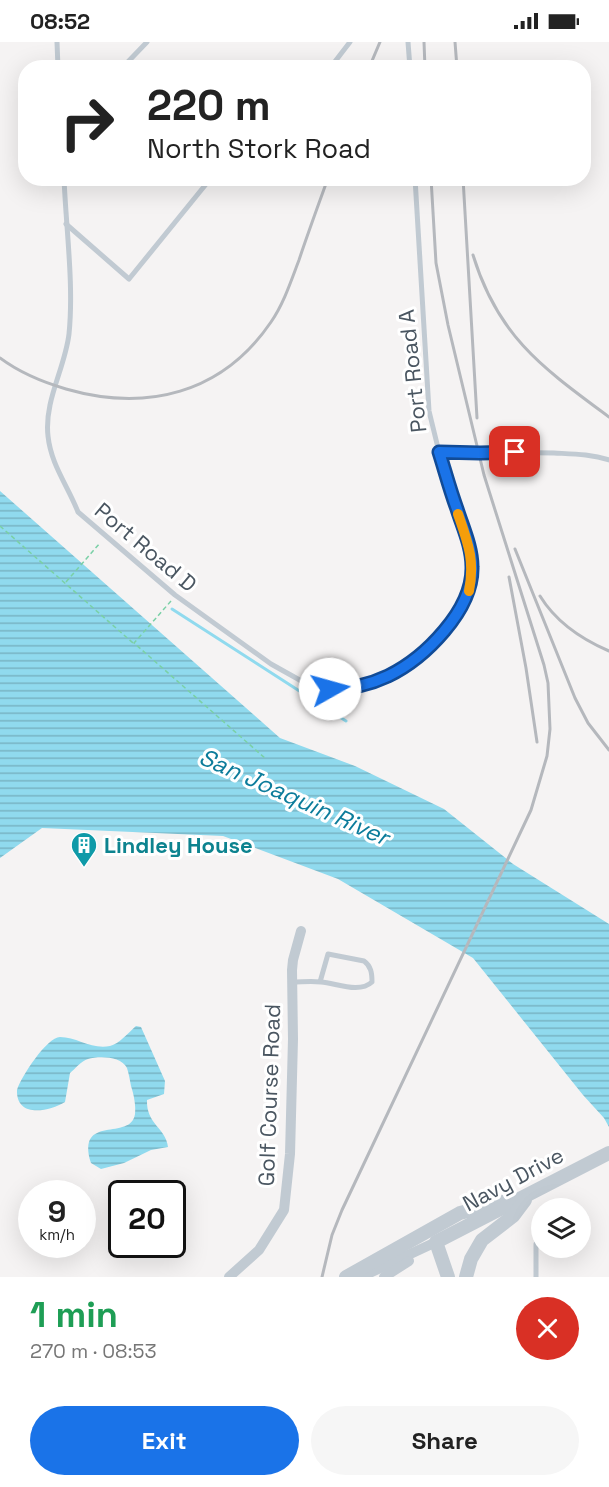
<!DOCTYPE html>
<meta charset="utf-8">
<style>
:root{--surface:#fff;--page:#f6f6f6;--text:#222;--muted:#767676;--accent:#1a73e8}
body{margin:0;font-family:"Space Grotesk",sans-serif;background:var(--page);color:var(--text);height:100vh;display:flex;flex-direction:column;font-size:22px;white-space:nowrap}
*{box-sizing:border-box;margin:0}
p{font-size:20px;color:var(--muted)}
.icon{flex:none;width:33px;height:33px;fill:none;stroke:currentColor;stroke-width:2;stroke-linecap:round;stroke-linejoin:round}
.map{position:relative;height:1235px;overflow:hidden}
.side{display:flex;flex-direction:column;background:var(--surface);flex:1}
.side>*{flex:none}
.banner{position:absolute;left:18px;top:18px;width:573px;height:126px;border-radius:24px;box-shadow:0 6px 24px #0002;background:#fff;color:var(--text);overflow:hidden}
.fabs{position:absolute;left:531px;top:1156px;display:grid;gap:12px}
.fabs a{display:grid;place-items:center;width:60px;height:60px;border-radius:50%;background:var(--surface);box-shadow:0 6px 24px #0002;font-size:30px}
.speed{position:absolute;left:18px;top:1138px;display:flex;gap:12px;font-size:30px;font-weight:700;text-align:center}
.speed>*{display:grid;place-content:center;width:78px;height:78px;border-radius:50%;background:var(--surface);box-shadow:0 6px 24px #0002;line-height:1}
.speed small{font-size:15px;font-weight:400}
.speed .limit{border:3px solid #111;border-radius:9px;background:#fff;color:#111}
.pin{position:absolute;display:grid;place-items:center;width:51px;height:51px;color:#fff;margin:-26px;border-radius:12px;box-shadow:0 3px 9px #0006}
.me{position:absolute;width:66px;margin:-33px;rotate:83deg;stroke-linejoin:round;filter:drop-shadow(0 0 4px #0008)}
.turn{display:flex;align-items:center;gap:21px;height:126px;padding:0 30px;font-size:27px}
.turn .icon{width:78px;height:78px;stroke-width:2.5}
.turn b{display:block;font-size:42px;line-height:51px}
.round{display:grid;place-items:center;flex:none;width:63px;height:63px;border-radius:32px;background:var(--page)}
.head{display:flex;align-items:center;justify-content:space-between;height:102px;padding:0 30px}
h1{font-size:36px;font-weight:700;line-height:45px;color:#1e9e55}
.action{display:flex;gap:12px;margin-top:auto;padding:12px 30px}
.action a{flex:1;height:69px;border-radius:36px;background:var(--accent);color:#fff;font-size:24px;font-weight:700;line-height:69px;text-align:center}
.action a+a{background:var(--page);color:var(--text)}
.status{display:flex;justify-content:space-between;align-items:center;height:42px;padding:0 30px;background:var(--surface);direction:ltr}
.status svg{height:16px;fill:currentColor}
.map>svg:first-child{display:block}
</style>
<div class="status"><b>08:52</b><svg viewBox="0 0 49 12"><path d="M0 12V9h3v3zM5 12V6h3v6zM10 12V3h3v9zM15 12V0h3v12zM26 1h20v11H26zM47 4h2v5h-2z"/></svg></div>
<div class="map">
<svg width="609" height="1235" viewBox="0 0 609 1235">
<defs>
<pattern id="water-rules" width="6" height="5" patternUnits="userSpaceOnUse" patternTransform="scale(1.5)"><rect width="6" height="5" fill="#90daee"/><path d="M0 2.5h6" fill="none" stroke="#78b4c4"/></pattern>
</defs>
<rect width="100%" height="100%" fill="#f5f3f3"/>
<!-- water -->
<g fill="url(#water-rules)">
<polygon points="0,449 280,696 355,724 444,767 513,822 609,882 609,1085 604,1076 583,1053 473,916 338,837 223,794 42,786 0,816"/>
<path d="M136,984L141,985L165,1039L164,1052L147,1058C146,1082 166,1086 168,1105L151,1108L124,1121L101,1127L91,1121C76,1071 131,1100 135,1072C136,1064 134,1053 131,1044C130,1039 129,1032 127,1026C121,1014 99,1014 88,1017C81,1019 75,1027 70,1031L65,1060C48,1070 16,1076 17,1048C21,1035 47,995 60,995C77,995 92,1008 110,1004C119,1002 129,990 136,984Z"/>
</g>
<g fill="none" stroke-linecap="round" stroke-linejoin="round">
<!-- stream -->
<polyline stroke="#90daee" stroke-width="3" points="172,567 346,679"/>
<!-- path -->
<g stroke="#7ad0a6" stroke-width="1.5" stroke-dasharray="4.5 3" stroke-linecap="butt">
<polyline points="0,484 133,601"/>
<polyline points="66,540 100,501"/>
<polyline points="171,559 134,601 266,717"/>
</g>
<!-- service -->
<g stroke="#c1cad2" stroke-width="5">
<polyline points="57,0 58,26"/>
<polyline points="408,0 410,26"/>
<polyline points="122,26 147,0"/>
<polyline points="330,26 350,0"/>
<path d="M64,136C66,186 74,243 69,292C65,326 44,359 48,394C51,423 68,444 78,470L175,553L271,622L305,641L330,647H342L366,642L399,628L433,600L449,582L466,558L469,549L473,525L469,504L439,410L429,369L415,136"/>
<polyline points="66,182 129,237 211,136"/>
<path d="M439,410C477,411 516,410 554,411C573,412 591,412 609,418"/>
<path d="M292,940C302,940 311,939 321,940C336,941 359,952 372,940C372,931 371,924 364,919L328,912L320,940"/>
<polyline points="536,1235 536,1202"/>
</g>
<!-- minor -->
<g stroke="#c1cad2" stroke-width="10">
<polyline points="229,1235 259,1208 284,1168 290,1112 293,997 292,928 293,918 301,889"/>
<polyline points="361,1235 436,1200"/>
<polyline points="384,1235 409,1219"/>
</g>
<!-- tertiary -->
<g stroke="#c1cad2" stroke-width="14">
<polyline points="346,1235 460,1171 503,1160"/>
<polyline points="448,1235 436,1200 609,1111"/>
<polyline points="466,1235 471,1217 482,1198 513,1174 525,1158"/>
</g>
<!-- rail -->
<g stroke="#b5b8bd" stroke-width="3">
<polyline points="424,0 425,26"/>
<polyline points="455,0 457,26"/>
<polyline points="369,26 380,0"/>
<polyline points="463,136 477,376"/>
<path d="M473,213C498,295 543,326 609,375"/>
<path d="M0,316C20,331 42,340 66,347C146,370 222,352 271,280C284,261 291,239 299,218C308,191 318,164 328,136"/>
<polyline points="515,507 575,656 588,681 609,708"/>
<polyline points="509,535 526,626 537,700"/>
<path d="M540,554C556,580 581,597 609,609"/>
<polyline points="322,1235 332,1193 342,1168 531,768 547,714 550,687 548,641 544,623 484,433 448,283 436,221 431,136"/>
</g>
</g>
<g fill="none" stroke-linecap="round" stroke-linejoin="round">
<!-- route casing -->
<g stroke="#114b97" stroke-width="15">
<path id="route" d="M330,647C350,647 371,642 388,634C425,616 473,568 472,525C472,505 463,486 457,467C450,448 445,429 439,410L480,411L515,410"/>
</g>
<!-- route -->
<use href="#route" stroke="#1a73e8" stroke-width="10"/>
<!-- slow -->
<path stroke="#f59e0b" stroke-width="10" d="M458,472C468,501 475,518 469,549"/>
</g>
<!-- icons -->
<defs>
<g id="building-pin" transform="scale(1.35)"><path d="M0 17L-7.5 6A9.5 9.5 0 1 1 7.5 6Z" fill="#0f9aa8" stroke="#fff"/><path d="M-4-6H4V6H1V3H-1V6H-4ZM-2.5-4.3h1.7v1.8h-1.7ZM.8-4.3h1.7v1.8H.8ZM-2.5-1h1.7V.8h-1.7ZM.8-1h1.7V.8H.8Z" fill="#fff"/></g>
</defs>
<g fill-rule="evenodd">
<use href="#building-pin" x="84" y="803"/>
</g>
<g text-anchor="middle" stroke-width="6" stroke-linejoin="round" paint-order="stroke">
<!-- street labels -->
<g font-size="22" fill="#4a5661" stroke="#fff">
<text transform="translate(412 329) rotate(-96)" y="8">Port Road A</text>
<text transform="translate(146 505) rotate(40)" y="8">Port Road D</text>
<text transform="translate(269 1053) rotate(-88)" y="8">Golf Course Road</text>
<text transform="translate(513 1137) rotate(-28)" y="8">Navy Drive</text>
</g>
<!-- culture labels -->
<g font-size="22" font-weight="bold" fill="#0d838f" stroke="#fff" text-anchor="start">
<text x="104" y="811">Lindley House</text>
</g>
<!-- water labels -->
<g font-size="24" font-style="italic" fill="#0c7c9b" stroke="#fff">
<text transform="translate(294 755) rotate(24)" y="8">San Joaquin River</text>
</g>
</g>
</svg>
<div class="fabs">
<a><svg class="icon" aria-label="layers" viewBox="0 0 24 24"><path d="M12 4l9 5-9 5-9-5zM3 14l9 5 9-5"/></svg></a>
</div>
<div class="speed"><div>9<small>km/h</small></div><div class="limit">20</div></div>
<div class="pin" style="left:515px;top:410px;background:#d93025"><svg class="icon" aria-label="arrive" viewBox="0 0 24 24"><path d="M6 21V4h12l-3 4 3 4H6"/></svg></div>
<svg class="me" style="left:330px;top:647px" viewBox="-20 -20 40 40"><circle r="19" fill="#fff"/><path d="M0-13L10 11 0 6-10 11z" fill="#1a73e8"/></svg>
<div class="banner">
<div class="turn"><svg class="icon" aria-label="right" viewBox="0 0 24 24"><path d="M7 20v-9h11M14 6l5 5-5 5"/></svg><div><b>220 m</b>North Stork Road</div></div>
</div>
</div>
<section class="side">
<div class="head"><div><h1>1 min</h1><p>270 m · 08:53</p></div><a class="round" style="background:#d93025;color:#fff"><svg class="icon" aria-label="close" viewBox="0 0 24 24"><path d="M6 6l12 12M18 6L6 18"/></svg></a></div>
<div class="action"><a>Exit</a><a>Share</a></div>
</section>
